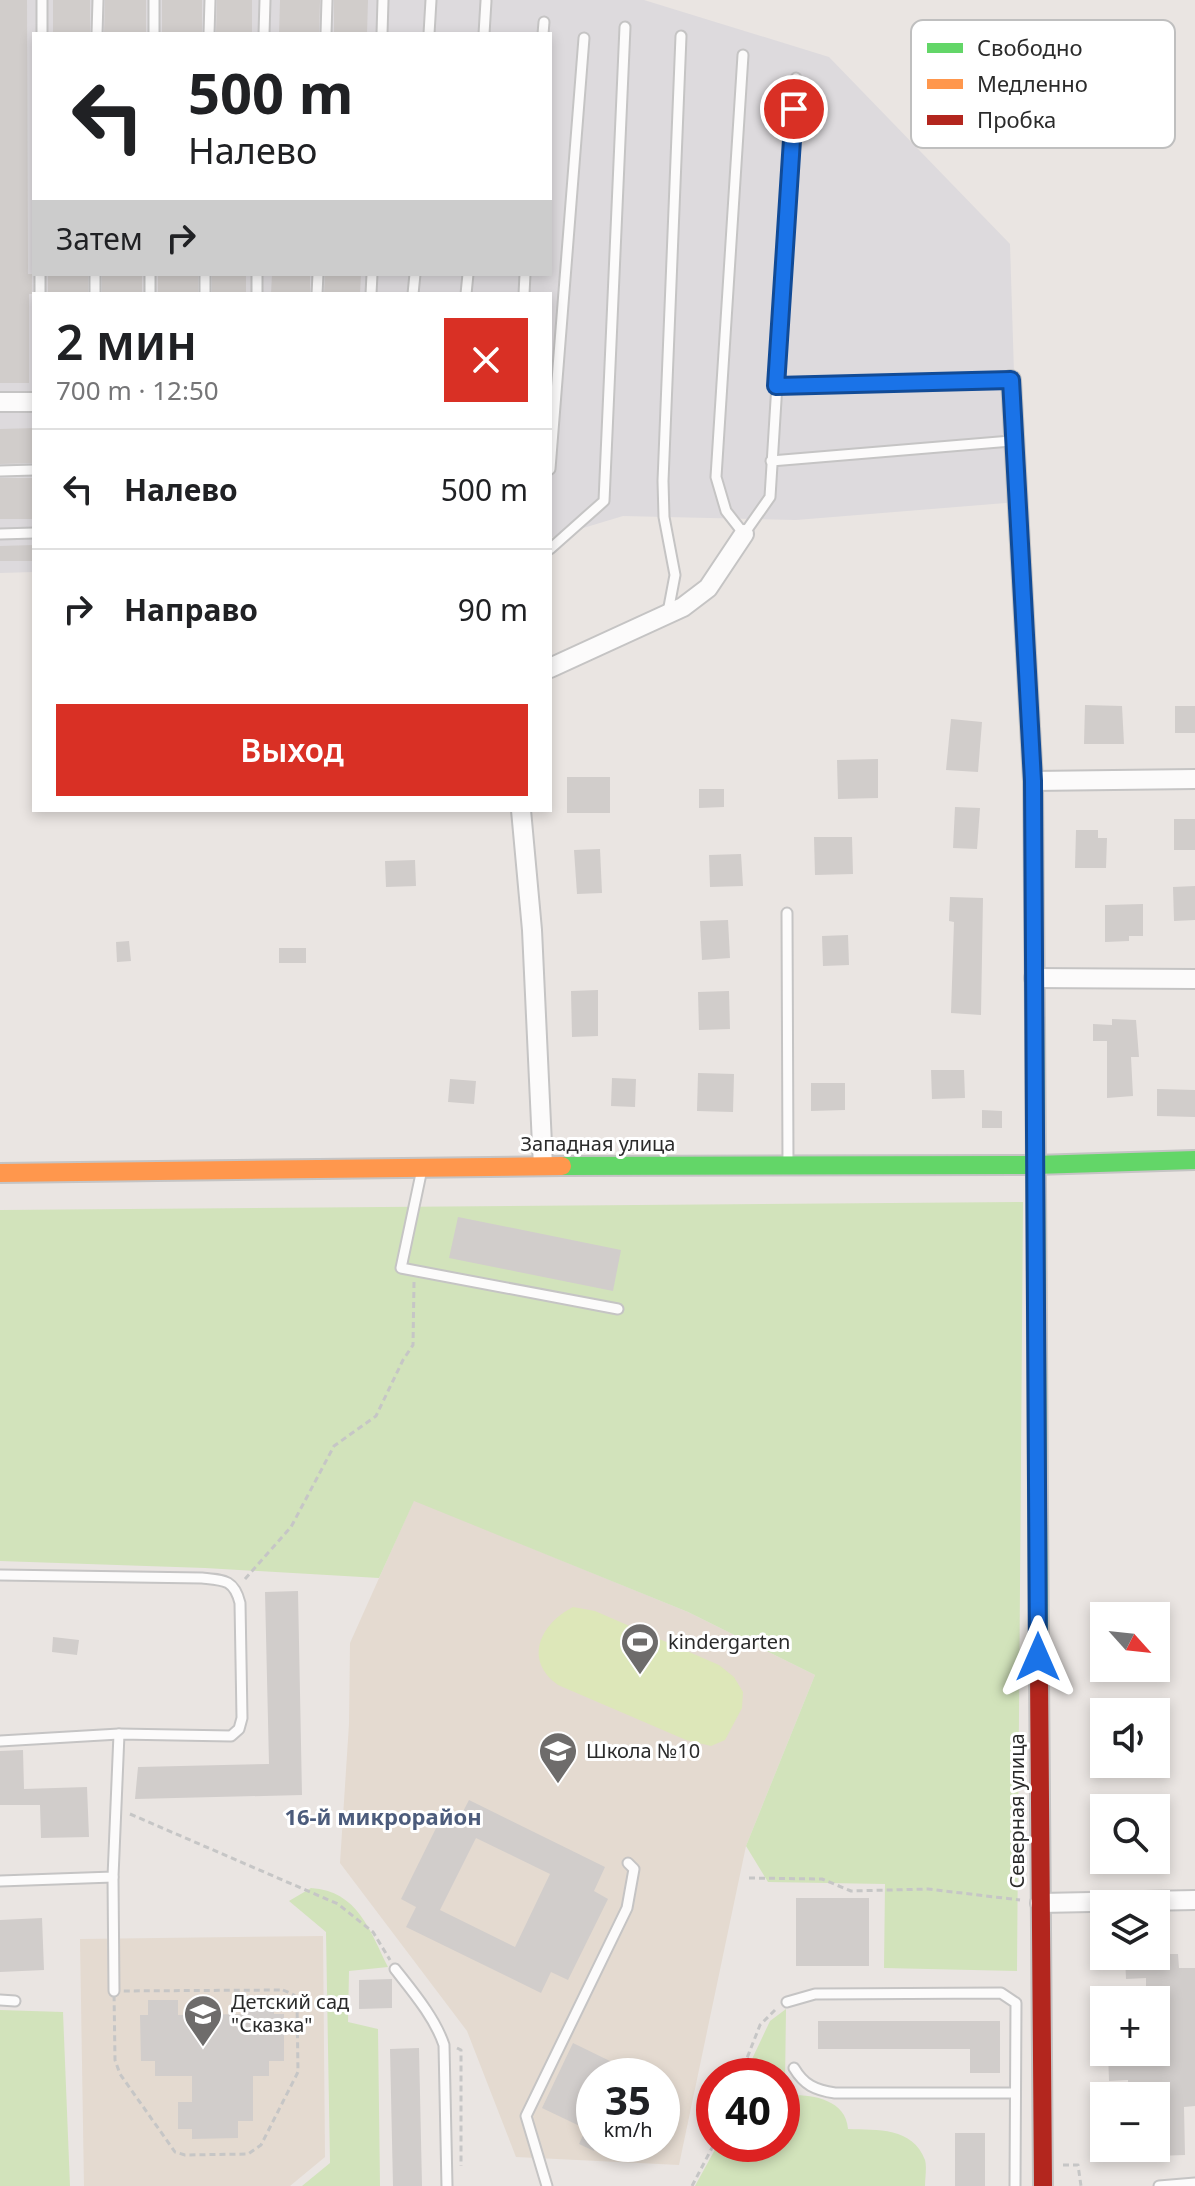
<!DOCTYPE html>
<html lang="ru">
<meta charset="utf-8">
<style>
:root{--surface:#fff;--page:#f6f6f6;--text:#202124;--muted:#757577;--line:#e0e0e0;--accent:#d93025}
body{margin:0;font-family:"Noto Sans",sans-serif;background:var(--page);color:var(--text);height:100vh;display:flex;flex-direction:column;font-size:30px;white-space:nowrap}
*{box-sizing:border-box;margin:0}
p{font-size:26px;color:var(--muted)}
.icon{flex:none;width:44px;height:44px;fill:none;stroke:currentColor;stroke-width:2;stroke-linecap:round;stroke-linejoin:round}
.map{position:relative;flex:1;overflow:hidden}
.details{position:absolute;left:32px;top:292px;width:520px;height:520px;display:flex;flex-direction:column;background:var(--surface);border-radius:0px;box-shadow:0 4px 12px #0003}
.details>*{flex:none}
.top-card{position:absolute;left:32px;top:32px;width:520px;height:244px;border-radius:0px;box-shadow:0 4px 12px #0003;background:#fff;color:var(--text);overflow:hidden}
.needle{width:52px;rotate:117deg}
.fabs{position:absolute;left:1090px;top:1602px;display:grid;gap:16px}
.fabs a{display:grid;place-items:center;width:80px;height:80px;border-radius:0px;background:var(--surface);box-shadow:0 4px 12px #0003;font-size:40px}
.speed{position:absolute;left:576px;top:2058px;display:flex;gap:16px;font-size:40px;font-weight:700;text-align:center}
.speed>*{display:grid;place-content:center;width:104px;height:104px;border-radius:50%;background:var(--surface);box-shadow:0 4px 12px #0003;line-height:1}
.speed small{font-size:20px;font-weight:400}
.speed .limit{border:12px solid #d22;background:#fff;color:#111}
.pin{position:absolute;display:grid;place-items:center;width:68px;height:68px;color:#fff;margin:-34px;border:4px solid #fff;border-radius:50%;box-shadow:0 2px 8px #0007}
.me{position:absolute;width:88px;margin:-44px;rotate:0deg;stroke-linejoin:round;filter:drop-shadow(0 0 6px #0008)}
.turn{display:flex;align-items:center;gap:28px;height:168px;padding:0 24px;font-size:36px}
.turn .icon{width:104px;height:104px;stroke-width:2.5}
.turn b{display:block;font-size:56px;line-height:68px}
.then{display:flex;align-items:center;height:76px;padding:0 24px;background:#0003;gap:16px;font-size:30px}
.round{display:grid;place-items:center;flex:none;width:84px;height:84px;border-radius:0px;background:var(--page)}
.headline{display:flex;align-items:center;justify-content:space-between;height:136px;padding:0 24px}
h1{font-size:48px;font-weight:600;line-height:60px}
.cta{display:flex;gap:16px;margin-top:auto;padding:16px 24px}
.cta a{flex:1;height:92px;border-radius:0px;background:var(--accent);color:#fff;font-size:32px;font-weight:600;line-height:92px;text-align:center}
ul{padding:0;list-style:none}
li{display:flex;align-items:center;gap:24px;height:120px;padding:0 24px;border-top:2px solid var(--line)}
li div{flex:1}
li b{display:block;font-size:30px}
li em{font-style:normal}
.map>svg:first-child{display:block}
</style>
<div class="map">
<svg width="1195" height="2186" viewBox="0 0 1195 2186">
<rect width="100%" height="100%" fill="#eae5e2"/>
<!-- industrial -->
<path fill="#dddadd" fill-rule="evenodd" d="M0,0H644L829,57L1010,244L1018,502L796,520L623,516L550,538V294H34V572L0,573ZM34,34H550V274H34Z"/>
<!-- education -->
<g fill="#e4dad0" fill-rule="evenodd">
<path d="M414,1500L688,1612L815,1675L746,1846L679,2165L516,2157L467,2031L340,1863L349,1724L350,1643ZM594,2076H662V2144H594Z"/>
<polygon points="323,1936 325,2157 290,2186 84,2186 80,1939"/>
</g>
<!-- green -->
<g fill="#d2e3bb">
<polygon points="1023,1202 1017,1971 884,1968 885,1884 768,1882 746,1846 815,1675 688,1612 414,1501 379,1578 205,1568 0,1561 0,1210"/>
<path d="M311,1888C358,1891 370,1931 388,1967L349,1971L348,2022L378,2029L380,2186H302L330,2163L326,1932L289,1901Z"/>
<path d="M786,2009L785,2083L792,2095C814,2095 846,2100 848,2129C877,2130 913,2127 925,2160C927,2167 925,2179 925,2186H695L718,2144H782V2076H744L770,2021Z"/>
<polygon points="0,2010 63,2012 70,2186 0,2186"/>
</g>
<!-- pitch -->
<path fill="#dde7b9" d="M573,1607L595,1611L719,1665L734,1677L743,1692L742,1708L725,1740L711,1746L686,1740L558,1685C523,1660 540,1624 573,1607Z"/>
<!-- building -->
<g fill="#d1cdcb" fill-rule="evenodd">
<polygon points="0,0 27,0 28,274 32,274 32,294 29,294 29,383 0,383"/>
<rect x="53" y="0" width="37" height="34"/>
<polygon points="105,0 146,0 146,34 104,34"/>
<rect x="162" y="0" width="40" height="34"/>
<polygon points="217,0 252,0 252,34 216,34"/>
<polygon points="280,0 320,0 319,34 279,34"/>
<polygon points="334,0 368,0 367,34 334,34"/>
<rect x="48" y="274" width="40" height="20"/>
<rect x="102" y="274" width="40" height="20"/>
<rect x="158" y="274" width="40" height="20"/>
<rect x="212" y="274" width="34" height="20"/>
<polygon points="272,274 310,274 310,294 271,294"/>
<polygon points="325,274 361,274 360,294 324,294"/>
<polygon points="34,428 34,463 0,464 0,429"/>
<rect x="0" y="478" width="34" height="41"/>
<polygon points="34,545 34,561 0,561 0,546"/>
<polygon points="1085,705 1122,706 1124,744 1084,744"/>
<rect x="1175" y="706" width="20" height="27"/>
<polygon points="951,719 982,722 978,772 946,770"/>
<polygon points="878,759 878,798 838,799 837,760"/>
<rect x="567" y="777" width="43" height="36"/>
<polygon points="699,789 724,789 724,807 699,808"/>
<polygon points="955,807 980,808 977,849 953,848"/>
<rect x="1174" y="819" width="21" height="31"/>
<polygon points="1076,830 1098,830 1098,838 1107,838 1106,868 1075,868"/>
<polygon points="814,837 852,837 853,874 815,875"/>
<polygon points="600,849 602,893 577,894 574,850"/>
<polygon points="741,854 743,886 710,887 709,855"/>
<polygon points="415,860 416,886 386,887 385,861"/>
<polygon points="1195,886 1195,920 1174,921 1173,887"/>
<polygon points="950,897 983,898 981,1015 951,1013 954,922 949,921"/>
<polygon points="1143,904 1143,936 1129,936 1129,941 1105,942 1105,905"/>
<polygon points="728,920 730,958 702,960 700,921"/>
<polygon points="848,935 849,965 823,966 822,936"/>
<polygon points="129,941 131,961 117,962 116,942"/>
<rect x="279" y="948" width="27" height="15"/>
<polygon points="598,990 598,1036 572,1037 571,991"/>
<polygon points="729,991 730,1029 699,1030 698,992"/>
<polygon points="1112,1019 1136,1020 1139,1057 1131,1057 1133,1096 1107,1098 1107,1041 1093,1041 1093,1024 1112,1025"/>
<polygon points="931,1070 964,1070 965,1098 932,1099"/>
<polygon points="698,1073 734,1074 733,1112 697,1111"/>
<polygon points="612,1078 636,1079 635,1107 611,1106"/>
<polygon points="450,1079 476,1081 474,1104 448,1102"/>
<polygon points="811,1083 845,1083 845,1110 811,1111"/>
<polygon points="1157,1089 1195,1090 1195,1117 1157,1116"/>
<polygon points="982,1110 1002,1111 1002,1128 982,1128"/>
<polygon points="458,1217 621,1250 613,1291 449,1258"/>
<polygon points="298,1591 302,1795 135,1799 138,1767 269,1764 265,1592"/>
<polygon points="53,1637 79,1640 77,1655 52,1652"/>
<polygon points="23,1750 24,1789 87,1787 89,1837 41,1838 40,1805 0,1805 0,1751"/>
<path d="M469,1800L605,1867L594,1891L608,1899L568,1980L551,1972L541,1993L406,1927L416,1907L401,1899L441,1818L456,1825ZM476,1838L550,1874L515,1947L440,1910Z"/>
<rect x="796" y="1898" width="73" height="68"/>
<polygon points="42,1918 44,1970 0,1972 0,1920"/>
<polygon points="1156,1954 1178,1954 1179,1968 1195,1968 1195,2106 1184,2107 1185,2155 1156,2156 1156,2096 1128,2096 1128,2080 1109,2081 1108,2052 1156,2052 1156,2000 1146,2000 1146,1978 1126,1979 1125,1956"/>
<polygon points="392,1979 392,2008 359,2009 359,1980"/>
<polygon points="148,2000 178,2000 178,2015 245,2014 245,2000 274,2000 274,2014 284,2014 284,2061 269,2061 269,2076 253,2076 253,2121 238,2121 238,2138 192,2139 192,2129 178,2129 178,2102 192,2102 192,2076 155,2076 155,2061 141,2061 140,2015 148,2015"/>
<polygon points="818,2021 1000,2021 1000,2073 970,2073 970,2049 818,2049"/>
<polygon points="573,2043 616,2064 610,2076 594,2076 594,2151 579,2144 586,2129 542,2108"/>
<polygon points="419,2048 422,2186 393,2186 390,2049"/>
<rect x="955" y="2133" width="30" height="53"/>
</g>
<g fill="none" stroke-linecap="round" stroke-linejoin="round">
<!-- lane casing -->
<g stroke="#c5c4c4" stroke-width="13">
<g id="lane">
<polyline points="42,34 42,0"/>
<polyline points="97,34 98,0"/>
<polyline points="154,34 154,0"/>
<polyline points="209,34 210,0"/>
<polyline points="264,34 265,0"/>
<polyline points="326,34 327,0"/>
<polyline points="382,34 383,0"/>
<polyline points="429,34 431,0"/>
<polyline points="484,34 486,1"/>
<polyline points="543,34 544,22"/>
<polyline points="743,55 716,477 726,511 744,534 770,497 796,78"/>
<polyline points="40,294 40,274"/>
<polyline points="95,294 95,274"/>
<polyline points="150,294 150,274"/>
<polyline points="205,294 205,274"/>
<polyline points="257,294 257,274"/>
<polyline points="317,294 318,274"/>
<polyline points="371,294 372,274"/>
<polyline points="413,294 415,274"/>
<polyline points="466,294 468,274"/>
<polyline points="524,294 525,274"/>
<polyline points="776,386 1007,380"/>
<polyline points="771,461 1011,441"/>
<polyline points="550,469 584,38"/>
<polyline points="0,471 34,470"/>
<polyline points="0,534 34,533"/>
<polyline points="550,549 604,501 625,27"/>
<polyline points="668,612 675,575 664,517 663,481 681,36"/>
<polyline points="787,913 788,1163"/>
<polyline points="422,1169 401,1268 618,1309"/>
<path d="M0,1575L202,1578C223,1580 234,1579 240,1603L242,1718L239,1729L231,1736L119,1734L113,1877L0,1881"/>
<polyline points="0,1741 119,1734"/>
<polyline points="113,1877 114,1991"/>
<path d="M395,1969C413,1992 435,2018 444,2045L447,2186"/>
<polyline points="0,2000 15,2001"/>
<polyline points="787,2002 815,1994 1001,1993 1016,2003 1015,2186"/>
<path d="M794,2068C804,2085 815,2090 835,2093H1015"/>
<polyline points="547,2186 526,2116 627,1908 634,1869 628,1863"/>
<polyline points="1159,2186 1195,2183"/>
</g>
</g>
<!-- street casing -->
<g stroke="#c5c4c4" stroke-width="22">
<g id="street">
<polyline points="0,402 34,402"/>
<polyline points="550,668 683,607 708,588 744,534"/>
<polyline points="1033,781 1195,779"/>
<polyline points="521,810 532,930 543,1166"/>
<polyline points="1034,978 1195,979"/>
<polyline points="1040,1903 1195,1900"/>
</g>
</g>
<!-- fast casing -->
<g stroke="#c5c4c4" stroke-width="22">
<g id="fast">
<polyline points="1035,1021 1039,1672"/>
<polyline points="562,1166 1035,1165 1195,1160"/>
</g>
</g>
<!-- slow casing -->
<g stroke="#c5c4c4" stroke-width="22">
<g id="slow">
<polyline points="1011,380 1033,781 1035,1021"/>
<polyline points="0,1173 562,1166"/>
</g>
</g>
<!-- jam casing -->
<g stroke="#c5c4c4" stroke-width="22">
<polyline id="jam" points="1039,1672 1043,2186"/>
</g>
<!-- path -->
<g stroke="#c6c6c6" stroke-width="3" stroke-dasharray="6 4" stroke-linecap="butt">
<polyline points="245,1579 291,1527 334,1446 376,1416 403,1360 413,1345 414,1282"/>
<polyline points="130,1814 338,1904 373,1932 390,1960"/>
<polyline points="749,1878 822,1879 851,1891 928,1889 1020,1900"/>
<polygon points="283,1990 294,1995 297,2001 298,2072 261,2145 248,2154 185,2155 175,2152 120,2074 115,2060 114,1991"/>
<polyline points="457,2048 461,2050 461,2166"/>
<polyline points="740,2076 760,2025 775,2010"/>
<polyline points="1063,2165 1078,2165 1081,2186"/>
<polyline points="692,2186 714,2144"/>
</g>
<!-- lane -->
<use href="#lane" stroke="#fcfbfb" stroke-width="9"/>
<!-- street -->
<use href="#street" stroke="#fcfbfb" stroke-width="18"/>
<!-- fast -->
<use href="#fast" stroke="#63d668" stroke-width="18"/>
<!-- slow -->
<use href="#slow" stroke="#ff974d" stroke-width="18"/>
<!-- jam -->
<use href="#jam" stroke="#b3261e" stroke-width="18"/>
</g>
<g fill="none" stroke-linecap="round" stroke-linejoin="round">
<!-- route casing -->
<g stroke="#114b97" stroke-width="20">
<polyline id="route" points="794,109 776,386 1011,380 1033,781 1038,1657"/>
</g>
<!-- route -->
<use href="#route" stroke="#1a73e8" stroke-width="14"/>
</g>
<!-- icons -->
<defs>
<g id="stadium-pin" transform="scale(2)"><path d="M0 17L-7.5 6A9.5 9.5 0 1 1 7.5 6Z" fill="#6e6c6b" stroke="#fff"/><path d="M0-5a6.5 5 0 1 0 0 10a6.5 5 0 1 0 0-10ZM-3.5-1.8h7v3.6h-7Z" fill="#fff"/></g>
<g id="school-pin" transform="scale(2)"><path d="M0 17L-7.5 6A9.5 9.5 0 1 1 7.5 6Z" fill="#6e6c6b" stroke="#fff"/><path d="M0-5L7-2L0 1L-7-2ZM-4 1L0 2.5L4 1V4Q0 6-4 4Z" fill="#fff"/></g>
</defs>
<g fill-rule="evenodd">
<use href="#stadium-pin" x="640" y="1642"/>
<use href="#school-pin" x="558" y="1751"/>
<use href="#school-pin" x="203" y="2014"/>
</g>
<g text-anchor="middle" stroke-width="6" stroke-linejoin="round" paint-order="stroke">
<!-- street labels -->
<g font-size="20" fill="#2b2b2b" stroke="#fff">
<text x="598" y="1151">Западная улица</text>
<text transform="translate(1017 1811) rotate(-90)" y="7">Северная улица</text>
</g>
<!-- poi labels -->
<g font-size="20" fill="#2b2b2b" stroke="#fff" text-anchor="start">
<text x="668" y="1649">kindergarten</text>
<text x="586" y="1758">Школа №10</text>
<text x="231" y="2009">Детский сад<tspan x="231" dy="23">"Сказка"</tspan></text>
</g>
<!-- neighbourhood labels -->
<g font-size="22" font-weight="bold" fill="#4c5c7c" stroke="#fff">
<text x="383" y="1825">16-й микрорайон</text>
</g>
</g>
<!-- legend -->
<rect x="911" y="20" width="264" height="128" rx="12" fill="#fff" stroke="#bfbfbf" stroke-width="2"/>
<rect x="927" y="43" width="36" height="10" fill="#63d668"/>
<rect x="927" y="79" width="36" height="10" fill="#ff974d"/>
<rect x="927" y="115" width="36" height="10" fill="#b3261e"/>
<g font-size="22" fill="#2b2b2b">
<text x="977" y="56">Свободно</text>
<text x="977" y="92">Медленно</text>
<text x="977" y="128">Пробка</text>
</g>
</svg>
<div class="fabs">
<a><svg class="needle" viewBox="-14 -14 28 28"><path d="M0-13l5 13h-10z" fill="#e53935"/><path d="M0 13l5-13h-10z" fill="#757577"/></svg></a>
<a><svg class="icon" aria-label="sound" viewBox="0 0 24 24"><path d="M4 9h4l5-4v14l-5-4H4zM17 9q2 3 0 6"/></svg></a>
<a><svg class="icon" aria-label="search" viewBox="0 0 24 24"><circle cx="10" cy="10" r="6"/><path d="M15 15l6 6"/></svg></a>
<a><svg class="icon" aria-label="layers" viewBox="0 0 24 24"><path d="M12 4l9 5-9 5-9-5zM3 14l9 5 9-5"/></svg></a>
<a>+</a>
<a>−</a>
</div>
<div class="speed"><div>35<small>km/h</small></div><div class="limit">40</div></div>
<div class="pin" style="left:794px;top:109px;background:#d93025"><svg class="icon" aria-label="arrive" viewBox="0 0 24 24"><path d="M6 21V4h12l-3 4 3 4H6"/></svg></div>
<svg class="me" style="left:1038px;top:1657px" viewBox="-20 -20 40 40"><path d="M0-17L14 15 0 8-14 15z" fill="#1a73e8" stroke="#fff" stroke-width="4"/></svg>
<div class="top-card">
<div class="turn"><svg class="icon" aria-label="left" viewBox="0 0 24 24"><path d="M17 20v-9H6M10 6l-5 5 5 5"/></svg><div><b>500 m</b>Налево</div></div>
<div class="then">Затем<svg class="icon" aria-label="right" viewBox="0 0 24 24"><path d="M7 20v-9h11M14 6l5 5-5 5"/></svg></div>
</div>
<section class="details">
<div class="headline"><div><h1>2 мин</h1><p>700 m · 12:50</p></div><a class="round" style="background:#d93025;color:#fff"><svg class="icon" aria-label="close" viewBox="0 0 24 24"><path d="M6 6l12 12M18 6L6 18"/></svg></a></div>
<ul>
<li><svg class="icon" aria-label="left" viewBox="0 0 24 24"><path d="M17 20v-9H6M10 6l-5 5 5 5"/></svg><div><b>Налево</b></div><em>500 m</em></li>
<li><svg class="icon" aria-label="right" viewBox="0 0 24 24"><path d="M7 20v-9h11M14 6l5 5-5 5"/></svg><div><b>Направо</b></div><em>90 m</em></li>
</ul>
<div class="cta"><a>Выход</a></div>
</section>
</div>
